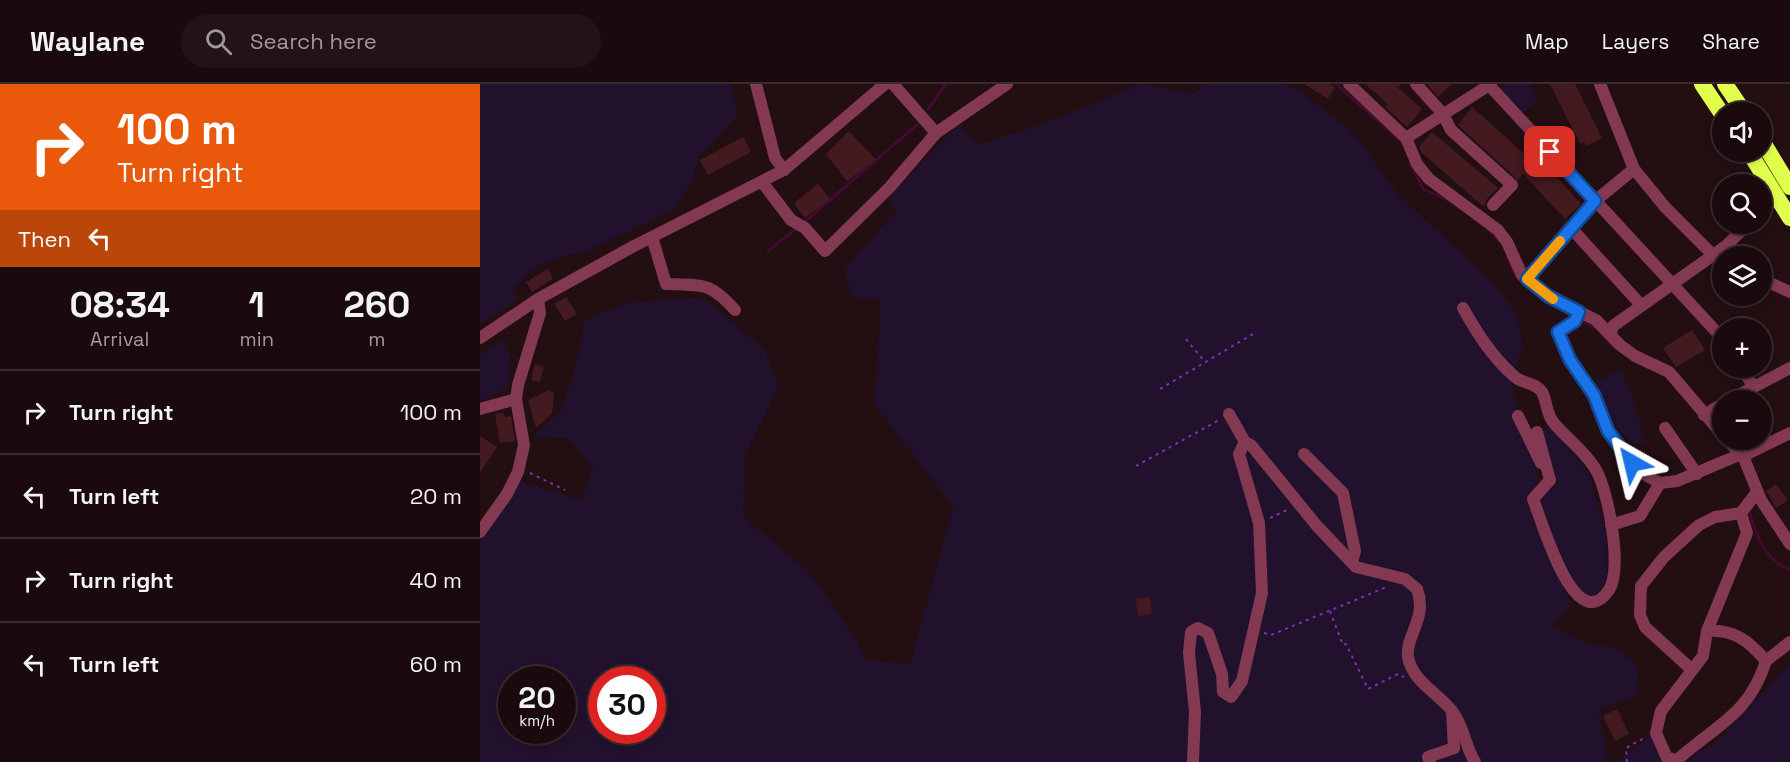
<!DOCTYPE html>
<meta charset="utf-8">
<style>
:root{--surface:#1a0a0e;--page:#231317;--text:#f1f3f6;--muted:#9f9a9e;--line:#382b2e}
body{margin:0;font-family:"Space Grotesk",sans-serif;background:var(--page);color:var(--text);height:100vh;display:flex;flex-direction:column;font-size:22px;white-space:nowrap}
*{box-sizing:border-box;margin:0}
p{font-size:20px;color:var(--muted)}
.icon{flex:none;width:33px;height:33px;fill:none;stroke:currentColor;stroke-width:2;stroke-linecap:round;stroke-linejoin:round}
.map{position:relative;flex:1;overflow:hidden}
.side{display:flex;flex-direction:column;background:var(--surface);width:480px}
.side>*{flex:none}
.guide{background:#ea580c;color:#fff;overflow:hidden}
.tools{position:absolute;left:1232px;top:18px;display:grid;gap:12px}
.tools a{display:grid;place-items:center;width:60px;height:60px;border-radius:50%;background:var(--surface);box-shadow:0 3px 9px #0003,0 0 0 2px var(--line);font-size:30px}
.speed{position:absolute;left:18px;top:582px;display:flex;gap:12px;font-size:30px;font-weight:700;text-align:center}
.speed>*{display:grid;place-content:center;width:78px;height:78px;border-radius:50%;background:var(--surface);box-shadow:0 3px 9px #0003,0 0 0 2px var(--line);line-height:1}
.speed small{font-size:15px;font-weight:400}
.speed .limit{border:9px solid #d22;background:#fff;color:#111}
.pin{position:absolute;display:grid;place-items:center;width:51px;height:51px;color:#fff;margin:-26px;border-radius:12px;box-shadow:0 3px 9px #0006}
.me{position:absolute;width:66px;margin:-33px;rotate:323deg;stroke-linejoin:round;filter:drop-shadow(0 0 4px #0008)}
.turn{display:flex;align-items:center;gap:21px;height:126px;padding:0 18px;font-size:27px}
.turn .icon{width:78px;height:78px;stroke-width:2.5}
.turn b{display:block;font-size:42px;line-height:51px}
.then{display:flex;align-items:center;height:57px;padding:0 18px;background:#0003;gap:12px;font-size:22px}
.eta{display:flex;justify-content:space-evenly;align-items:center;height:102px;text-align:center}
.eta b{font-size:36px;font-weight:700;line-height:42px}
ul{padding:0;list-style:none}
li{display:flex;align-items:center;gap:18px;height:84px;padding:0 18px;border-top:2px solid var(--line)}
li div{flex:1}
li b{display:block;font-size:22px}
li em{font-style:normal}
header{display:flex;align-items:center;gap:36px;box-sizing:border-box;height:84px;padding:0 30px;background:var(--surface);border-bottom:2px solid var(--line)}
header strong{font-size:28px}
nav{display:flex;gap:33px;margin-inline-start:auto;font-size:21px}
.search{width:420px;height:54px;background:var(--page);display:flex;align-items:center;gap:15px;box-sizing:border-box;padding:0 21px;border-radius:33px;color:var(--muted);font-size:22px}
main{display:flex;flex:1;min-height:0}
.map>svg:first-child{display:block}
</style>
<header>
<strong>Waylane</strong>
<div class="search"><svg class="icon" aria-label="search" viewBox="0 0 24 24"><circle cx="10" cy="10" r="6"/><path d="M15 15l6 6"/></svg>Search here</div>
<nav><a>Map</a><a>Layers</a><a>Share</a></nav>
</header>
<main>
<section class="side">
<div class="guide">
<div class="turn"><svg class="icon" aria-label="right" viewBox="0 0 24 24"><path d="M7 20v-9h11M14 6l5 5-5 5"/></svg><div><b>100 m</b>Turn right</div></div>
<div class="then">Then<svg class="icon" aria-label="left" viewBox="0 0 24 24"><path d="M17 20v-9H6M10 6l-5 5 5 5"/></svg></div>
</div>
<div class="eta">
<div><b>08:34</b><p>Arrival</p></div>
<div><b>1</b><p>min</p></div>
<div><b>260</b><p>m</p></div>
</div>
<ul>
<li><svg class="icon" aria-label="right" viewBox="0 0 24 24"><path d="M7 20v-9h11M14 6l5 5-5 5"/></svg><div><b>Turn right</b></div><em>100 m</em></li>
<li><svg class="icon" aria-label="left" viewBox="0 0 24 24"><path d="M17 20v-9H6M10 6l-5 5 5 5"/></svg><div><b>Turn left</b></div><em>20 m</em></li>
<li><svg class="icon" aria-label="right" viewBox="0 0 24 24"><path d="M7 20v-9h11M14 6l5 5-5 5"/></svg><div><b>Turn right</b></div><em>40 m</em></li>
<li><svg class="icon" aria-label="left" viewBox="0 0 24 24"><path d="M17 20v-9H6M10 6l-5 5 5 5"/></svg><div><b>Turn left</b></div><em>60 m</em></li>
</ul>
</section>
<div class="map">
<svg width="1310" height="678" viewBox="0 0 1310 678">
<rect width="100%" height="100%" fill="#230e12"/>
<!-- green -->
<g fill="#22112d" fill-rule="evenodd">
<polygon points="0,0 252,0 257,33 219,72 212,97 193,126 103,169 80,173 57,182 34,204 38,216 0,240"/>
<path d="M661,0L714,10L725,0H806L822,9L873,48L915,107L1013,199L1036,229L1043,264L1030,296L1059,393L1051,412L1054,432L1091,522L1072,542L1105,559L1137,564L1156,579L1159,611L1118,625L1127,673L1125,678H0V456L40,397L101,416L113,383L88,354L54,353L81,326L96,281L105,236L147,219L223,213L285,266L298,303L265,372L263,432L329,488L374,551L386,576L430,580L473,423L395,321L401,215H373L364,186L416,127L409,113L478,40L499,61L565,39ZM32,596H82V646H32ZM122,596H172V646H122Z"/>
<polygon points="1025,0 1050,0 1058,16 1043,30 1019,4"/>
<polygon points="24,256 31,276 28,305 0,317 0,271"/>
<polygon points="1140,286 1152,310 1164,355 1156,361 1135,342 1116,297"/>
<path d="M1072,342L1108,389L1126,447L1127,500L1110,515C1080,497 1070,448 1058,416L1078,398L1061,347Z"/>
<polygon points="1310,579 1310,678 1207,678 1218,667 1232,662"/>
<polygon points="1171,652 1181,678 1136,678"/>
</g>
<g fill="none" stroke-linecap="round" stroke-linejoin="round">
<!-- stream -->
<g stroke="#410a31" stroke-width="3">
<polyline points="856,0 922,58"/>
<polyline points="448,25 466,0"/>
<polyline points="930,78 943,105 968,116"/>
<polyline points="322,140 438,40"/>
<polyline points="1009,146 1021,159"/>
<polyline points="288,167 317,144"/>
<polyline points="1027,173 1037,194"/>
<polyline points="1074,221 1094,233"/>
<polyline points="1100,236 1117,245 1134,263"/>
<path d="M1270,429C1276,452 1286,477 1310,486"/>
</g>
</g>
<!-- building -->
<g fill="#441a21">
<polygon points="824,0 850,0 855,3 848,15"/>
<polygon points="885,0 921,0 918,4 942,25 927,43 905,23 908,20"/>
<polygon points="947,0 972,0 958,13"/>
<polygon points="1070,0 1095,0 1122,54 1106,62 1104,58 1100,60"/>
<polygon points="992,23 1061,85 1066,81 1101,120 1085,135 1043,90 1038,96 978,41"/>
<polygon points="369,47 396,76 367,97 346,70"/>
<polygon points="952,48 1018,104 1007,115 1004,123 941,68 939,63"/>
<polygon points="263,53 271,68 228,91 220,76"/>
<polygon points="338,100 350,115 325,134 314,119"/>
<polygon points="68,185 73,195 52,208 46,198"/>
<polygon points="86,213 97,230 85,237 74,220"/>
<polygon points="1212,246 1225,266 1196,283 1183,264"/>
<polygon points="55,280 64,283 60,298 51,296"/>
<polygon points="69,306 74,309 72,329 56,344 48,316"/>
<polygon points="24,329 25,333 31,332 35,357 20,359 15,330"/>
<polygon points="0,352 17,363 0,389"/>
<polygon points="1296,400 1308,416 1296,424 1286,407"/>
<polygon points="670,513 672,530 658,532 656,515"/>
<polygon points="1137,625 1149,650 1135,657 1123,632"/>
</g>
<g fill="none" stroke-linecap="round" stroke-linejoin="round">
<!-- path -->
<g stroke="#7d2fb5" stroke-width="2" stroke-dasharray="3 4.5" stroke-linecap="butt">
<polyline points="706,255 724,277"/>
<polyline points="680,305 773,250"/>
<polyline points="656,382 739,336"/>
<polyline points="50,389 85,406"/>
<polyline points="790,434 809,425"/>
<polyline points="850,527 863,561 866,560 888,605 918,590 924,593"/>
<polyline points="784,549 791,551 909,502"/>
<polyline points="1147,678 1146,664 1166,653"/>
</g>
<!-- minor -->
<g stroke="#823951" stroke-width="12">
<polyline points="276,0 295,74 304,86"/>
<polyline points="413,0 456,49"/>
<polyline points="869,0 926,54 937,80 949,95 1018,146 1027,158 1042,191 1068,212 1116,236 1140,261 1155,272 1189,288 1242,350"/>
<polyline points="936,0 963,30 971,46 1032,101 1013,121"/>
<polyline points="1008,0 1242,254"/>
<polyline points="1120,0 1154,85 1185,123 1232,170"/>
<polyline points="926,54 1011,0"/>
<polyline points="282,98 311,136 325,144 345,167 410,103 456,49 527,0"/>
<polyline points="1281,126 1298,115"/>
<polyline points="1091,144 1161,221"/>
<path d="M172,153L186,200C223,201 230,198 255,226"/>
<polyline points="1047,195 1115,117 1154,85"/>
<polyline points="1281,195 1310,208"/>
<path d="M983,224C997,249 1012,273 1035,293C1043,300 1055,298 1062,308C1067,317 1066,329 1073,338C1086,354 1105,367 1116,386C1128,406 1143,485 1129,506C1095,556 1062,437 1053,415L1070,396L1057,348"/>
<polyline points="1099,228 1095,237 1078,248 1091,276 1114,311 1128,347 1160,388 1180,399 1197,397 1259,371 1263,372 1310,349"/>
<polyline points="1131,249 1133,242 1246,162 1268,140"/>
<polyline points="0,254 58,215 154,162 304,86 405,0"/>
<polyline points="1262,284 1273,302"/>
<polyline points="1249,316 1310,284"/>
<polyline points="0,325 36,315"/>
<polyline points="749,330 765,358"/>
<polyline points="1224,331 1242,320"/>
<polyline points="1038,332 1061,379"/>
<polyline points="1185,344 1217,390"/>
<polyline points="1247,356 1263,372 1281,416 1310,460"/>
<polyline points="824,370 863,409 875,467 872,478"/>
<polyline points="1131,441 1160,432 1180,399"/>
<polyline points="0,448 27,410 38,388 44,361 36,315 38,301 60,229 58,215"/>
<path d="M1227,547C1254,545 1269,557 1286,577C1269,631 1236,641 1197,676L1187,674L1176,649L1181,627L1223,572L1227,547L1267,449L1261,429"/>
<polyline points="1286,577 1310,558"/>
<polyline points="1211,585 1165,543 1160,531 1161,502 1184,473 1219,441 1235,433 1261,429 1277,408"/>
<path d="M713,678L715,628L709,569L711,548L718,544L728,549L742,590L743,608L751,613L762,597L782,509L779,439L759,370L765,358L771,361L837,442L876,483L925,495L937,505C948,534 925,552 928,573C932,597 958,609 972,627C984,642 985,662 995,678"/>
<polyline points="950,678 948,673 974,664 972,628"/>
</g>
<!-- highway -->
<g stroke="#e1fe4c" stroke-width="16">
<polyline points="1222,0 1242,30"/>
<polyline points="1245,0 1264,28"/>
<polyline points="1281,55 1310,103"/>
<polyline points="1269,68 1310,134"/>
</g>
</g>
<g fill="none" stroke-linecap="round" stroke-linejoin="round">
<!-- route casing -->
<g stroke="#114b97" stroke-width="15">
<polyline id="route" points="1070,68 1115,117 1047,195 1068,212 1099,228 1095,237 1078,248 1090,276 1114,311 1128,347 1152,379"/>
</g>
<!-- route -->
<use href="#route" stroke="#1a73e8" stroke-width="10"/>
<!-- slow -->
<polyline stroke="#f59e0b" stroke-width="10" points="1073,215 1047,195 1080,157"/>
</g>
</svg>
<div class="tools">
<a><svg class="icon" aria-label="sound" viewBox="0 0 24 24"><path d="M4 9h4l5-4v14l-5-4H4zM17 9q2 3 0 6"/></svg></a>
<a><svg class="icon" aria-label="search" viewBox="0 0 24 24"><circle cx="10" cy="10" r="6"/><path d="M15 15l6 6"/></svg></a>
<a><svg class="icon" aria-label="layers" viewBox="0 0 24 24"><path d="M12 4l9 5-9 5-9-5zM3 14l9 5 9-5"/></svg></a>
<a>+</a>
<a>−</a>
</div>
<div class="speed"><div>20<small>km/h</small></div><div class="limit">30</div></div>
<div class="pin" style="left:1070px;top:68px;background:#d93025"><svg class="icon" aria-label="arrive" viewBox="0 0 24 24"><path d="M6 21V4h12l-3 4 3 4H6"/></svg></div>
<svg class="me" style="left:1152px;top:379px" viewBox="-20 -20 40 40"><path d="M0-17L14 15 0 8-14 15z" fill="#1a73e8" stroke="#fff" stroke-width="4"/></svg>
</div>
</main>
